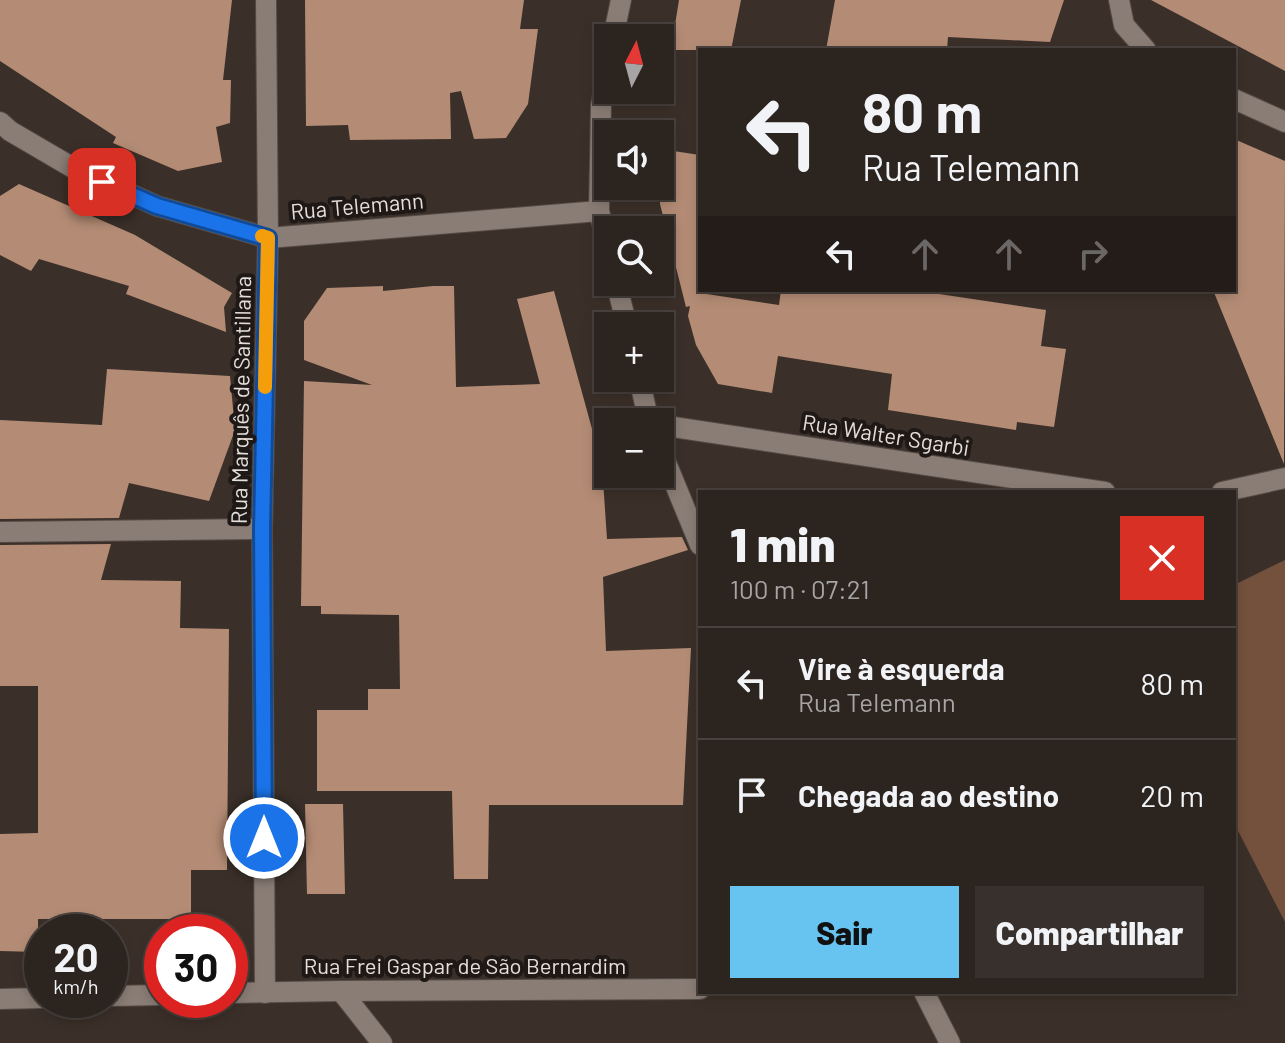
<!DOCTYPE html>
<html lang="pt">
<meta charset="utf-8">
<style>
:root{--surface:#2c241f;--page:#38302c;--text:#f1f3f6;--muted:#a6a4a4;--line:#48413d;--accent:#67c4f0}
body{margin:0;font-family:Barlow,sans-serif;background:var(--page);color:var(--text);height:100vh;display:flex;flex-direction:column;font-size:30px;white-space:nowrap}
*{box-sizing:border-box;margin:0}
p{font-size:26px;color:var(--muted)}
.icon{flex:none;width:44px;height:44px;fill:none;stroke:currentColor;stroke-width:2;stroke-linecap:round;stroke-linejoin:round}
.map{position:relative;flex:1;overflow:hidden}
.panel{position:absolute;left:698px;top:490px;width:538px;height:504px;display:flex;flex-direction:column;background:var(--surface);border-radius:0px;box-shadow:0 4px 12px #0003,0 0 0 2px var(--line)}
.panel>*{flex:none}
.guide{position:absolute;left:698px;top:48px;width:538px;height:244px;border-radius:0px;box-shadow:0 4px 12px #0003,0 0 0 2px var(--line);background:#2c241f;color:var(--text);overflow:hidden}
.needle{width:52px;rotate:6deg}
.fabs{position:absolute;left:594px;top:24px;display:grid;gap:16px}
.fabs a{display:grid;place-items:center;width:80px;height:80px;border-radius:0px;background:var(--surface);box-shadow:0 4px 12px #0003,0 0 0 2px var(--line);font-size:40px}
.speed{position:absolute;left:24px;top:914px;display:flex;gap:16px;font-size:40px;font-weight:700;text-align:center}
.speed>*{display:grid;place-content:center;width:104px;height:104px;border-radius:50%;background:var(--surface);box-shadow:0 4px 12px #0003,0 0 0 2px var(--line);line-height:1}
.speed small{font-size:20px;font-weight:400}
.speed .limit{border:12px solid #d22;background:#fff;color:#111}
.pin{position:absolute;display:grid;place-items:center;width:68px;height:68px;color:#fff;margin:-34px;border-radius:16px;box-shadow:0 4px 12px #0006}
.me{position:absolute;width:88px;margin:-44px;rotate:0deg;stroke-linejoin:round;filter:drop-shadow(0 0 6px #0008)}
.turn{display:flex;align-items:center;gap:28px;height:168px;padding:0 32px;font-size:36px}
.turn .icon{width:104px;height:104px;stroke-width:2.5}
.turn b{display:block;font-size:56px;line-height:68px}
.lanes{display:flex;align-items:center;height:76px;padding:0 32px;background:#0003;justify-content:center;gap:40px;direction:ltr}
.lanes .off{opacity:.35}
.round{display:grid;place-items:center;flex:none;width:84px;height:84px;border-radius:0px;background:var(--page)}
.overview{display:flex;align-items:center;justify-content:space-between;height:136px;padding:0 32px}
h1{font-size:48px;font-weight:800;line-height:60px}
.cta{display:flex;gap:16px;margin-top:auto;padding:16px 32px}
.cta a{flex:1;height:92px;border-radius:0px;background:var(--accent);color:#111;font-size:32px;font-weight:800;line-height:92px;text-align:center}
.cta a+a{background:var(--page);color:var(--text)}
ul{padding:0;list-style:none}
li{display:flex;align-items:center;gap:24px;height:112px;padding:0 32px;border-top:2px solid var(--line)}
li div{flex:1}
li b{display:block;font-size:30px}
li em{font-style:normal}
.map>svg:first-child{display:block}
</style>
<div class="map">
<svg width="1285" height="1043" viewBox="0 0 1285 1043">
<rect width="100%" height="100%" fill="#3b3029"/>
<!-- green -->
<polygon fill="#74513d" points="1285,560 1285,922 1234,823 1234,585"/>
<!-- building -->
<g fill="#b48c75">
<polygon points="0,0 232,0 223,80 231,80 230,123 216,127 222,162 178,171 113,143 116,137 0,61"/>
<polygon points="305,0 524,0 520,29 538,29 528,104 506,138 474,139 461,91 450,93 451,139 350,140 348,125 306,126"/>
<polygon points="679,0 741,0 731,50 671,50"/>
<polygon points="835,0 1064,0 1050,42 948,37 947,50 826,50"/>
<polygon points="1151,0 1285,0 1285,71"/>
<polygon points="1234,139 1285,161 1284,464 1213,290 1234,290"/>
<polygon points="660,149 700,155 700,293 779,305 781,290 912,290 1046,310 1041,346 1066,349 1054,427 1017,422 1016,430 888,410 892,374 778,356 772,393 718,384 696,345 688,316 690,306 686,307 660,204"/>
<polygon points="19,184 135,235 232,293 224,307 226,332 126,294 129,286 39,259 31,271 0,255 0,196"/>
<polygon points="383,286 383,291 433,286 454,286 456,387 540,384 517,299 554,291 602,465 607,539 682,537 688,550 603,577 606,651 691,648 683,805 489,805 488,879 454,879 452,791 317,791 317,710 368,710 368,689 400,689 399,615 321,614 321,606 301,606 304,381 372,385 304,360 304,321 327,288"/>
<polygon points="107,369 230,376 235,430 209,501 129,483 119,518 0,519 0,420 102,425"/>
<polygon points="111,544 101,580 181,581 180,628 229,629 227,870 191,870 191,919 38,919 38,952 0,951 0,834 38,833 38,686 0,686 0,545"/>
<polygon points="305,804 343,804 345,894 307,894"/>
</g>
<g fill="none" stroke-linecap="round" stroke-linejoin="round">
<!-- minor casing -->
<g stroke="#554b46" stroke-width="22">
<g id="minor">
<polyline points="1119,0 1124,25 1146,50"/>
<polyline points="1234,99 1285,122"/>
<polyline points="0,122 10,131 75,169 157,206 268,238 599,211"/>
<polyline points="660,425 1105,492"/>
<polyline points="1222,492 1285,478"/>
<polyline points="0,532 262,529"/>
<polyline points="341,991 382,1043"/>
<polyline points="230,993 341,991 700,989"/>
<polyline points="265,993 262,529 268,238 266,0"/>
<polyline points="110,996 162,995"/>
<polyline points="0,999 42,998"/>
</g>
</g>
<!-- secondary casing -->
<g stroke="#554b46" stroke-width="22">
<g id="secondary">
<polyline points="613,38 621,0"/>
<polyline points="608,66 601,106 599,211 608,247"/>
<polyline points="616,282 627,326"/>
<polyline points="639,378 649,422"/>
<polyline points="660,448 700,545"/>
<polyline points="924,992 950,1043"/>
</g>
</g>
<!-- minor -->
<use href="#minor" stroke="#8a7d76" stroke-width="20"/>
<!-- secondary -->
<use href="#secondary" stroke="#8a7d76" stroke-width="20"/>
</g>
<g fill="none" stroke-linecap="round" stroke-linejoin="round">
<!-- route casing -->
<g stroke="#114b97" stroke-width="20">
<polyline id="route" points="102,182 157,206 268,238 262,529 264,838"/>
</g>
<!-- route -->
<use href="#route" stroke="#1a73e8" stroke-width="14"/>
<!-- slow -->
<polyline stroke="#f59e0b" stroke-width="14" points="262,236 268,238 265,387"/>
</g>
<g text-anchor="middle" stroke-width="8" stroke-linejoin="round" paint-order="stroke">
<!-- street labels -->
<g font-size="22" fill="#e5deda" stroke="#1e1916">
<text transform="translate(357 206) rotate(-5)" y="8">Rua Telemann</text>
<text transform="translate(241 400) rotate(-89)" y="8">Rua Marquês de Santillana</text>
<text transform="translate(886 435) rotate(9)" y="8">Rua Walter Sgarbi</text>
<text x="465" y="974">Rua Frei Gaspar de São Bernardim</text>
</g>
</g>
</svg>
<div class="fabs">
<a><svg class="needle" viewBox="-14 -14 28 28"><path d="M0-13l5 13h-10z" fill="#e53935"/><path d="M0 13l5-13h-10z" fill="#a6a4a4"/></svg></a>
<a><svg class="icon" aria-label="sound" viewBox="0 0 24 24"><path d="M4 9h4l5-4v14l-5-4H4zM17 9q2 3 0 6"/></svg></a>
<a><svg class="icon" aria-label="search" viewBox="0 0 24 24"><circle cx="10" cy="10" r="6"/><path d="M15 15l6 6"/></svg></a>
<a>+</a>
<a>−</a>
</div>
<div class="speed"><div>20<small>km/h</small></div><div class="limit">30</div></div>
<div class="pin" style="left:102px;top:182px;background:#d93025"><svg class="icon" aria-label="arrive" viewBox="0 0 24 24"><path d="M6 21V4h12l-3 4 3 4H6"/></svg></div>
<svg class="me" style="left:264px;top:838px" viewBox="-20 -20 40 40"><circle r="17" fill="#1a73e8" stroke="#fff" stroke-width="3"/><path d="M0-11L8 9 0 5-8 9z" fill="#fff"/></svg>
<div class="guide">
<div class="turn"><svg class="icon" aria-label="left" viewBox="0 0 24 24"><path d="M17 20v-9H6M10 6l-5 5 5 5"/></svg><div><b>80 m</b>Rua Telemann</div></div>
<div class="lanes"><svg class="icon" aria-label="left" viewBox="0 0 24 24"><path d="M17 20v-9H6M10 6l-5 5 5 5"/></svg><svg class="icon off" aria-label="ahead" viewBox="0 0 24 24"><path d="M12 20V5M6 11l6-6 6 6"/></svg><svg class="icon off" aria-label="ahead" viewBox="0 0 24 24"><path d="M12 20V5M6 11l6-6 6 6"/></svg><svg class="icon off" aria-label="right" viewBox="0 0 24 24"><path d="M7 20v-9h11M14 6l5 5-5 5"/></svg></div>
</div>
<section class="panel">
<div class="overview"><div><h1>1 min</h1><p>100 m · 07:21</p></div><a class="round" style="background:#d93025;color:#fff"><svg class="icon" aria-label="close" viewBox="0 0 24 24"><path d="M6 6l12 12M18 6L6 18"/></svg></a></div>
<ul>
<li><svg class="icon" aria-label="left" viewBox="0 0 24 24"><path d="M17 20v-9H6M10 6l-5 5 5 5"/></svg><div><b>Vire à esquerda</b><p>Rua Telemann</p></div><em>80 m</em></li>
<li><svg class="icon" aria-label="arrive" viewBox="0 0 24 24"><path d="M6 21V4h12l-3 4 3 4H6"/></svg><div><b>Chegada ao destino</b></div><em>20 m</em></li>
</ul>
<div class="cta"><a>Sair</a><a>Compartilhar</a></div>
</section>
</div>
